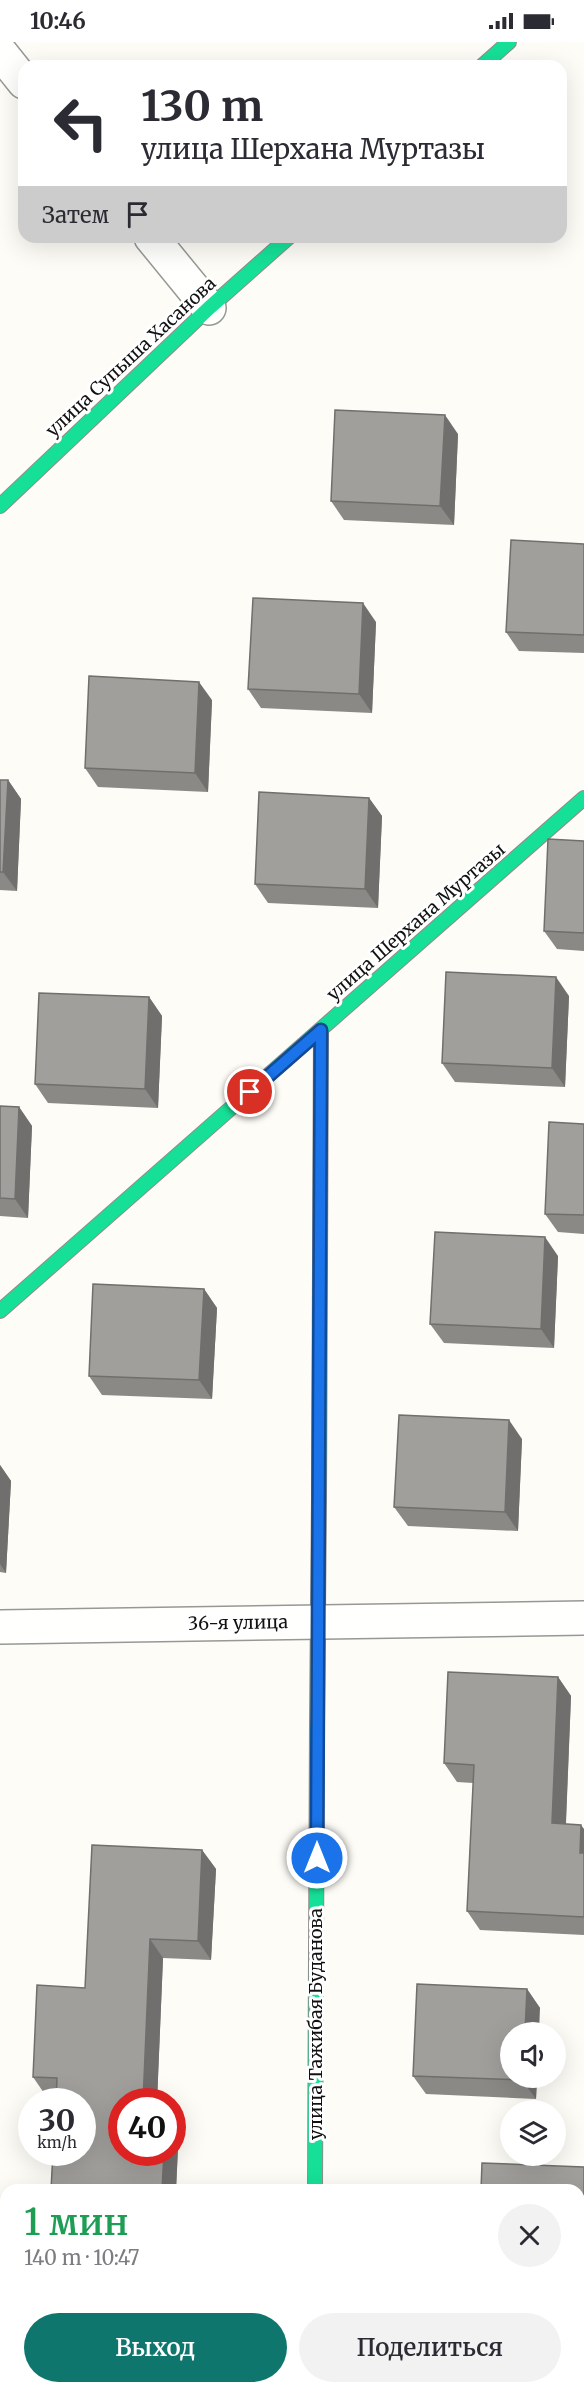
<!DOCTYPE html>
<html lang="ru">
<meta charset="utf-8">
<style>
:root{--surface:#fff;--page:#f2f2f3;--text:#2b2b33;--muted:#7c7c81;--accent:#0f766e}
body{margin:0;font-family:Merriweather,serif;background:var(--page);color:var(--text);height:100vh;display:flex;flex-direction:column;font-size:22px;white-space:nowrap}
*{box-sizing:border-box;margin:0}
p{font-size:20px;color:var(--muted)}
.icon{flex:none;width:33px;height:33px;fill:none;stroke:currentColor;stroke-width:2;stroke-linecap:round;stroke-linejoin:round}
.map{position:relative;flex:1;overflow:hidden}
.details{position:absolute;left:0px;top:2142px;width:585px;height:210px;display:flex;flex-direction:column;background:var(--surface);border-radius:18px 18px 0 0;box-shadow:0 6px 24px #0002}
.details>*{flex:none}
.banner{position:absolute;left:18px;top:18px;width:549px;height:183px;border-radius:18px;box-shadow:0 6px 24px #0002;background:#fff;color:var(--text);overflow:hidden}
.tools{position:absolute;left:500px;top:1980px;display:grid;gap:12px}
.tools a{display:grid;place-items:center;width:66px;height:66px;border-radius:50%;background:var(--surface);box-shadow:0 6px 24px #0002;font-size:30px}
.speed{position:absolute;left:18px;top:2046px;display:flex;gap:12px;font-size:30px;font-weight:700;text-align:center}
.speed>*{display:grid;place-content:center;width:78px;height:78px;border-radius:50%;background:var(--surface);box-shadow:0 6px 24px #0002;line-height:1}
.speed small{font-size:15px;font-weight:400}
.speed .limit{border:9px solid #d22;background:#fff;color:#111}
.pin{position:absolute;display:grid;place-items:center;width:51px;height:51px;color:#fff;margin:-26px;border:3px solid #fff;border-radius:50%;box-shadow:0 2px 6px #0007}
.me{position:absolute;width:66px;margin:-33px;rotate:0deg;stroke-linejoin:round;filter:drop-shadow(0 0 4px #0008)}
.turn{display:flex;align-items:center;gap:21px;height:126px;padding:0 24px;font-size:27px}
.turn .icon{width:78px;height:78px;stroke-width:2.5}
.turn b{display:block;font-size:42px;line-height:51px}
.then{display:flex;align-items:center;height:57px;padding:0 24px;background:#0003;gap:12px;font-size:22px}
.round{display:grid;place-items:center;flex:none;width:63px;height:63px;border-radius:32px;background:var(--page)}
.overview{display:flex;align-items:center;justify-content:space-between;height:102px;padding:0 24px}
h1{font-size:36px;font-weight:600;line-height:45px;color:#1e9e55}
.cta{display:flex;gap:12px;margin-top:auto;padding:12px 24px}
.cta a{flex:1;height:69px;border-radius:36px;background:var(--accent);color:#fff;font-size:24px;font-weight:600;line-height:69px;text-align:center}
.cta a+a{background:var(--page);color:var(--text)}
.status{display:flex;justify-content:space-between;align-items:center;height:42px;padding:0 30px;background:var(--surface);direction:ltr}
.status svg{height:16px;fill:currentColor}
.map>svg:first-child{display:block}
</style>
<div class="status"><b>10:46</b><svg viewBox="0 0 49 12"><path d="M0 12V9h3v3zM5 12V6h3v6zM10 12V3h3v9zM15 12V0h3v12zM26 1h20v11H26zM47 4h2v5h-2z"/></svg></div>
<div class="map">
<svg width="584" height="2352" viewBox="0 0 584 2352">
<rect width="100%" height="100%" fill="#fdfcf7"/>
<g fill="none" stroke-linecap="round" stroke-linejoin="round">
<!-- street casing -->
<g stroke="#979795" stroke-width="36">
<g id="street">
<polyline points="0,10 24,40"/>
<polyline points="151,195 209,266"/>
<polyline points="0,1585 584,1576"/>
<polyline points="314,2352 314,2346"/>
</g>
</g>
<!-- fast casing -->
<g stroke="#8e8d8b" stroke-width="16">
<g id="fast">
<polyline points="482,24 509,0"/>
<polyline points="0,464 209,266 289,195"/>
<polyline points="0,1269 584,756"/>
<polyline points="319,1457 321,988"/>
<polyline points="315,2148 317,1681"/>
</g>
</g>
<!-- slow casing -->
<g stroke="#8e8d8b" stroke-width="16">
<polyline id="slow" points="317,1681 319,1457"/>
</g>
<!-- street -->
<use href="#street" stroke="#fffffe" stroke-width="33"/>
<!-- fast -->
<use href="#fast" stroke="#16e098" stroke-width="14"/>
<!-- slow -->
<use href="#slow" stroke="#ffcf43" stroke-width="14"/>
</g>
<!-- wall -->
<g fill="#8a8986">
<polygon points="458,392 454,483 344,478 331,459"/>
<polygon points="584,502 584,611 519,609 506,590"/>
<polygon points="376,580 372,671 261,666 248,647"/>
<polygon points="212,658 208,750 98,745 85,726"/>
<polygon points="0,738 8,738 21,757 17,849 0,848"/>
<polygon points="369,756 382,774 378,866 268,861 255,842"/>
<polygon points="584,799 584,909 557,907 544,889"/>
<polygon points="569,954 565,1045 455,1040 442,1021"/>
<polygon points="149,955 162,974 158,1066 48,1061 35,1042"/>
<polygon points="0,1064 19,1065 32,1084 28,1176 0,1174"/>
<polygon points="584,1082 584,1192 558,1190 545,1172"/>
<polygon points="558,1214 554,1306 444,1301 430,1282"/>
<polygon points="204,1247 217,1266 212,1357 102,1353 89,1334"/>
<polygon points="522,1397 518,1489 408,1484 394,1465"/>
<polygon points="0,1423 11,1439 6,1531 0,1530"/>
<polygon points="558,1635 571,1654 566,1782 584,1787 584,1893 480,1888 467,1869 473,1741 457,1740 444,1721"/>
<polygon points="202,1808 216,1827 211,1918 163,1916 157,2060 122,2060 172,2110 172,2075 179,2084 176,2148 51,2148 56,2054 46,2054 33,2035 85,1946"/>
<polygon points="527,1947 540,1966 510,2036 537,2036 536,2057 426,2052 413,2034"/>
</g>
<!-- shaded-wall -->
<g fill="#716f6d">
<polygon points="445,373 458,392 454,483 440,464"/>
<polygon points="363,561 376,580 372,671 359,652"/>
<polygon points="199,640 212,658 208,750 195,731"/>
<polygon points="8,738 21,757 17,849 3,830"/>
<polygon points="369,756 382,774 378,866 365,847"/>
<polygon points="556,935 569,954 565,1045 552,1026"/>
<polygon points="149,955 162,974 158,1066 145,1047"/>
<polygon points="19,1065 32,1084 28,1176 15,1157"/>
<polygon points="545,1195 558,1214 554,1306 541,1287"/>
<polygon points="204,1247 217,1266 212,1357 199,1338"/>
<polygon points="509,1378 522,1397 518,1489 505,1470"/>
<polygon points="0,1423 11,1439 6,1531 0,1522"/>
<polygon points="558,1635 571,1654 565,1800 552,1781"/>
<polygon points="581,1783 584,1787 584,1817 580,1811"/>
<polygon points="202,1808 216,1827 211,1918 198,1899"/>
<polygon points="150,1897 163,1916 157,2060 143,2060"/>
<polygon points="527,1947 540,1966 539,1990 525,1990"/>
<polygon points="523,2036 537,2036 536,2057 522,2038"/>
<polygon points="172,2075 179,2084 176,2148 162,2148 164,2110 172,2110"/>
<polygon points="164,2346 178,2346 177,2352 163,2352"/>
</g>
<!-- building -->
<g fill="#a19f9c" stroke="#716f6d" stroke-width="1.5">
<polygon points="335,368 445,373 440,464 331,459"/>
<polygon points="511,498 584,502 584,593 506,590"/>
<polygon points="253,556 363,561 359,652 248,647"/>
<polygon points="89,634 199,640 195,731 85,726"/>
<polygon points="0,738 8,738 3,830 0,830"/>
<polygon points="259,750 369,756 365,847 255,842"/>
<polygon points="548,797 584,799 584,891 544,889"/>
<polygon points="446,930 556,935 552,1026 442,1021"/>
<polygon points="39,951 149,955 145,1047 35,1042"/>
<polygon points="0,1064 19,1065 15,1157 0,1156"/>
<polygon points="549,1080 584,1082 584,1173 545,1172"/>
<polygon points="435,1190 545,1195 541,1287 430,1282"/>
<polygon points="93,1242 204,1247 199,1338 89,1334"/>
<polygon points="399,1373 509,1378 505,1470 394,1465"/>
<polygon points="448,1630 558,1635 552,1781 581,1783 580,1811 584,1811 584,1875 467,1869 474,1723 444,1721"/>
<polygon points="92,1803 202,1808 198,1899 150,1897 143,2060 122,2060 122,2110 164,2110 162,2148 51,2148 53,2110 82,2110 82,2060 56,2060 57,2036 33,2035 37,1943 85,1946"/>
<polygon points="417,1942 527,1947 525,1990 510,1990 510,2036 523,2036 522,2038 413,2034"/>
<polygon points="482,2121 584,2125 584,2352 485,2352 486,2346 579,2346 579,2148 481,2148"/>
<polygon points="95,2346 164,2346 163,2352 95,2352"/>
</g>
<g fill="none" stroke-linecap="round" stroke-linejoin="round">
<!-- route casing -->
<g stroke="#114b97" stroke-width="15">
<polyline id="route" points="250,1050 321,988 317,1816"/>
</g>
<!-- route -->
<use href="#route" stroke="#1a73e8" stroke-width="10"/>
</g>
<g text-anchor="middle" stroke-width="6" stroke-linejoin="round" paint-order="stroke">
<!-- street labels -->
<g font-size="18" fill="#111" stroke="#fff">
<text transform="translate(131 315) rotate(-43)" y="6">улица Супыша Хасанова</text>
<text transform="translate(416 880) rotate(-41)" y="6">улица Шерхана Муртазы</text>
<text transform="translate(238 1581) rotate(-1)" y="6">36-я улица</text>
<text transform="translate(316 1982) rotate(-90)" y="6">улица Тажибая Буданова</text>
</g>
</g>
</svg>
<div class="tools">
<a><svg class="icon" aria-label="sound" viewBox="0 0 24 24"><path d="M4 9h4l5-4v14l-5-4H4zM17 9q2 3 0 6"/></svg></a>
<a><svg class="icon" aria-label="layers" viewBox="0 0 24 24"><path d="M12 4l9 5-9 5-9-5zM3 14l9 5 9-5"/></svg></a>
</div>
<div class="speed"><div>30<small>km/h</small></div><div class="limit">40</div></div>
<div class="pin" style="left:250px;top:1050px;background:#d93025"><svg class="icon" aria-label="arrive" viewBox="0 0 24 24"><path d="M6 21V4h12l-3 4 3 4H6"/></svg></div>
<svg class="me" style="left:317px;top:1816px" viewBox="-20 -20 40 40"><circle r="17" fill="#1a73e8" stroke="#fff" stroke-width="3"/><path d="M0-11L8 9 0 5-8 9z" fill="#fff"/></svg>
<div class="banner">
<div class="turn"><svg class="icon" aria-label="left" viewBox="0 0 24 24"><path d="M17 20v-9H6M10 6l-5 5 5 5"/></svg><div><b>130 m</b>улица Шерхана Муртазы</div></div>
<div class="then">Затем<svg class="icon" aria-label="arrive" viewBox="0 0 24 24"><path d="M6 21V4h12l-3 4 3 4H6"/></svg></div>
</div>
<section class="details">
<div class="overview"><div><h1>1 мин</h1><p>140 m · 10:47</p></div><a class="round"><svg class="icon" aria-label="close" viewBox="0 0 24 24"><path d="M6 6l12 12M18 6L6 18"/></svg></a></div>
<div class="cta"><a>Выход</a><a>Поделиться</a></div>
</section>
</div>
